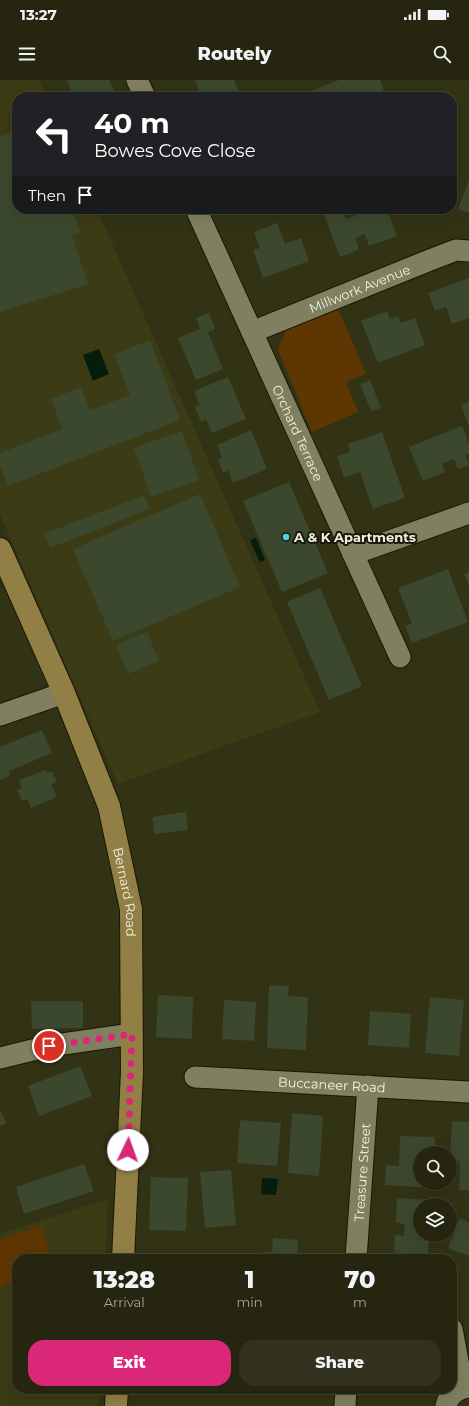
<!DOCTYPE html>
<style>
:root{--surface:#262610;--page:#32321e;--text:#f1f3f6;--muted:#a4a59f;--line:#424330;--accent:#db2777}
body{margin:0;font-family:Montserrat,sans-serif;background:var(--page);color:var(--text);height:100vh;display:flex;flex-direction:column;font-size:15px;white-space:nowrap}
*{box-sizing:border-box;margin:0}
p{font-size:13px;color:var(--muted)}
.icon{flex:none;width:22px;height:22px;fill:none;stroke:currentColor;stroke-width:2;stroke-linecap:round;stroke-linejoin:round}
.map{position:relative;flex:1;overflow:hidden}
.drawer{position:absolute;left:12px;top:1174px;width:445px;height:140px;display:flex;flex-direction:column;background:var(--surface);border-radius:16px;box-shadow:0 4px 16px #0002,0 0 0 1px var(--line)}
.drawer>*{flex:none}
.top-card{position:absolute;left:12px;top:12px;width:445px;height:122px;border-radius:16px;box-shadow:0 4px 16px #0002,0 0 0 1px var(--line);background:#202124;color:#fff;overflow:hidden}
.buttons{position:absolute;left:413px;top:1066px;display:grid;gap:8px}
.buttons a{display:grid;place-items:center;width:44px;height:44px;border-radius:50%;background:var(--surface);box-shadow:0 4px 16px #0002,0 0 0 1px var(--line);font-size:20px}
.pin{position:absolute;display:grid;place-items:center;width:34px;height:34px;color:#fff;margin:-17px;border:2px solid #fff;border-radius:50%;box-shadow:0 1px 4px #0007}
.me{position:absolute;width:44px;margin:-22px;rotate:3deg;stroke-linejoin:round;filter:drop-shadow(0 0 3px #0008)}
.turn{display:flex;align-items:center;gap:14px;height:84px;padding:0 16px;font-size:18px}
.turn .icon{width:52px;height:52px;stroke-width:2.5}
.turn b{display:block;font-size:28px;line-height:34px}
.then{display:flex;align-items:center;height:38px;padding:0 16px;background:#0003;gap:8px;font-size:15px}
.eta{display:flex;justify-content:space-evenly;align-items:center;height:68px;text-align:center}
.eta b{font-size:24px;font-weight:800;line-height:28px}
.action{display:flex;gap:8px;margin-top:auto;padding:8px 16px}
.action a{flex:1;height:46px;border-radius:16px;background:var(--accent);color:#fff;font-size:16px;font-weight:800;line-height:46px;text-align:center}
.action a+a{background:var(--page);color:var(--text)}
.status{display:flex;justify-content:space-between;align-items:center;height:28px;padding:0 20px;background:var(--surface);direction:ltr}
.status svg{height:11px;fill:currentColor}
header{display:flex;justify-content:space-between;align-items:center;height:52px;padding:0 16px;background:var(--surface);font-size:18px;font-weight:800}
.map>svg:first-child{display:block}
</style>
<div class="status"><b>13:27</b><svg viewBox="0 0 49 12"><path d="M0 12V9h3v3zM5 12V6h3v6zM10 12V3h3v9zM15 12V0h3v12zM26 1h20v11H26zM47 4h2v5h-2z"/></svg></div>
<header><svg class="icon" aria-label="menu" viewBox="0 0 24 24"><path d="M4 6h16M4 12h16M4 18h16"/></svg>Routely<svg class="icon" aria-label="search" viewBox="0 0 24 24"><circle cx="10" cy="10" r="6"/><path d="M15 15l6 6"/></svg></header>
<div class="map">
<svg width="469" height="1326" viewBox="0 0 469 1326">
<rect width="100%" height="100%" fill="#323215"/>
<!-- built -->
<g fill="#3b3b15">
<polygon points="0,0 40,0 48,17 17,17 17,129 97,129 320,632 118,704 0,435"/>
<polygon points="108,1119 105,1179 17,1179 17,1309 100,1309 99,1326 0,1326 0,1154"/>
</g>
<!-- green -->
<g fill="#5e3602">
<polygon points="337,226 366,294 346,302 358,332 312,352 278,270 287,247"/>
<polygon points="41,1146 52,1179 17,1179 17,1202 0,1208 0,1159"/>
</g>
<!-- water -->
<g fill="#051d0c">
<polygon points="99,269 109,294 93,301 83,275"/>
<polygon points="256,458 265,480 260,482 250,460"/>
<polygon points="262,1098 278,1099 276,1115 261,1114"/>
</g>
<!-- building -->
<g fill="#3b482d">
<polygon points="67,0 109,0 117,17 74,17"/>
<polygon points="195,0 234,0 241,17 202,17"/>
<polygon points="339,0 380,0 386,17 296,17"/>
<polygon points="17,51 17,129 73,129 80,152 72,155 88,204 0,232 0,56"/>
<polygon points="469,100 469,133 458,129"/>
<polygon points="322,129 343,129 346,139 373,129 387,129 397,156 369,166 365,154 355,158 359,170 340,177"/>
<polygon points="277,143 285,164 301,158 309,181 263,198 253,170 260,168 254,152"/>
<polygon points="469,198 469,238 452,244 446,227 435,231 428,213"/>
<polygon points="387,231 390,239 398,236 401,243 415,238 425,265 378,283 361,241"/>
<polygon points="209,233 215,249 208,252 223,289 196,300 178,258 200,249 196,238"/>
<polygon points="150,260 180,340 8,406 0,385 0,373 62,349 51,319 81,307 90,330 130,315 114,274"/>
<polygon points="228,297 246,339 212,353 206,339 201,342 195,327 200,325 194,311"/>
<polygon points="370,300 381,328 371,331 360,304"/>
<polygon points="469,322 469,347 461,325"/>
<polygon points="462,346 469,364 469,373 465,375 469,385 458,389 454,379 442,384 445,392 423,401 409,367"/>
<polygon points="251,350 267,389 233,403 228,390 223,393 218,380 222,378 217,365"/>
<polygon points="182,351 199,400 151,417 134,368"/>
<polygon points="382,352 405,418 373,429 360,392 344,398 337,376 350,372 348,364"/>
<polygon points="289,402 328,493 282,512 243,421"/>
<polygon points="200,414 240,507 113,561 73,469"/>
<polygon points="144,415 150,429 50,468 44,454"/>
<polygon points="448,489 468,542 412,563 405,546 412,543 398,508"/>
<polygon points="469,492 469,506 464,494"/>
<polygon points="320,508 362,606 329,620 287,522"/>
<polygon points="147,552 159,581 128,594 116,565"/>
<polygon points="42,650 52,673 9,691 10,696 0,700 0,667"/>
<polygon points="45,690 47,693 52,691 57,702 51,704 57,717 31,728 27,719 22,721 17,710 22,708 19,700"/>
<polygon points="186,732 188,750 155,754 152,737"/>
<polygon points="269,905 289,906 288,916 308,917 306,970 267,968"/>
<polygon points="158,915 193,917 192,959 156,957"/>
<polygon points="430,917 464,920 459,976 425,973"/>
<polygon points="224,920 256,922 254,961 222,959"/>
<polygon points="31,921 83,921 83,948 32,949"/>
<polygon points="370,931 411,934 409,968 368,965"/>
<polygon points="80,986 92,1016 39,1036 28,1006"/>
<polygon points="0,1030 7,1043 0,1046"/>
<polygon points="292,1033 323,1036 319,1096 288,1093"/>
<polygon points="240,1040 281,1043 277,1086 237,1083"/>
<polygon points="452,1041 469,1042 469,1110 459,1110 460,1081 450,1080"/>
<polygon points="400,1056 435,1057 434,1073 420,1073 420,1103 433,1103 433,1108 385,1105 386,1085 399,1086"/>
<polygon points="84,1084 94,1111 24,1134 16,1107"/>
<polygon points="231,1090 236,1145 205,1148 200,1092"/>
<polygon points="151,1097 188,1098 186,1151 149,1150"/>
<polygon points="397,1118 431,1120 431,1125 420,1125 420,1155 429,1155 428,1179 394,1179 395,1155 404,1156 405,1144 396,1143"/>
<polygon points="460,1138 469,1142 469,1176 448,1168"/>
<polygon points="273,1158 298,1160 297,1179 262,1179 263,1171 272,1172"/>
<polygon points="206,1174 234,1177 234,1179 205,1179"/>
</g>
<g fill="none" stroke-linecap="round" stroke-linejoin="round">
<!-- minor casing -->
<g stroke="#1a1900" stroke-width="23">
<g id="minor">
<polyline points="137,0 145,17"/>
<path id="s1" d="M196,129L400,577"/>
<path id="s2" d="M252,252L430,180L456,170L469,171"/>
<polyline points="353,474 469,433"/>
<polyline points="0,635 64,613"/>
<polyline points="0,978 49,966 132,954"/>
<path id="s3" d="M195,997L469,1012"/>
<path id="s4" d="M356,1179L368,1006"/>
<polyline points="452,1249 463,1308"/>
<polyline points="345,1326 346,1309"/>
<path d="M446,1326C448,1315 458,1308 469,1307"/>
</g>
</g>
<!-- major casing -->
<g stroke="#1a1900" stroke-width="24">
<g id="major">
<path id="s5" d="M0,469L64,613L109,726L131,829L132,992L123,1179"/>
<polyline points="116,1326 117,1309"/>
</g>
</g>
<!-- minor -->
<use href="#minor" stroke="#808060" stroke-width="21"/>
<!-- major -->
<use href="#major" stroke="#917f46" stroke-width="22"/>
</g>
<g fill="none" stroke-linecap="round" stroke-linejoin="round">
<!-- route -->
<polyline stroke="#db2777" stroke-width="7" stroke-dasharray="0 12.6" points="49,966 132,954 128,1070"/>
</g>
<!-- markers -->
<circle fill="#58c9e4" stroke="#19190c" stroke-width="1.5" cx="286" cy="457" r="4"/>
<g text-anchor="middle" stroke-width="4" stroke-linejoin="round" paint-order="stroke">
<!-- street labels -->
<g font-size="13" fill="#f0f0df" stroke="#19190c">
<text dy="5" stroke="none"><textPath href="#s2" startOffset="116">Millwork Avenue</textPath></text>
<text dy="5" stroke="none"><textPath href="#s1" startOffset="246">Orchard Terrace</textPath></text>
<text dy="5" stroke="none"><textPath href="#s5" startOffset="367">Bernard Road</textPath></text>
<text dy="5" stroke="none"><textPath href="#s3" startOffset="137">Buccaneer Road</textPath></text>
<text dy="5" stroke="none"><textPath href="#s4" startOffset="87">Treasure Street</textPath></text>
</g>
<!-- poi labels -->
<g font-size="13" font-weight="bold" fill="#f0f0df" stroke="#19190c" text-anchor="start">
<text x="294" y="462">A &amp; K Apartments</text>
</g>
</g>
</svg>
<div class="buttons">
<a><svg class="icon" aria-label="search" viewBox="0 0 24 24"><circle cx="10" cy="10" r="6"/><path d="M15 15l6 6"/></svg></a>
<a><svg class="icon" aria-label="layers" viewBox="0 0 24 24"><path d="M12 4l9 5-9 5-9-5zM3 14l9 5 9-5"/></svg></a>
</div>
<div class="pin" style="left:49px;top:966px;background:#d93025"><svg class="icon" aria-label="arrive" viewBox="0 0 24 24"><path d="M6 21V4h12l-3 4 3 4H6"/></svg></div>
<svg class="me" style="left:128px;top:1070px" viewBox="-20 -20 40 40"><circle r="19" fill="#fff"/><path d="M0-13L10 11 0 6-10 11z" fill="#db2777"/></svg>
<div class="top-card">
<div class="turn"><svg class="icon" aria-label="left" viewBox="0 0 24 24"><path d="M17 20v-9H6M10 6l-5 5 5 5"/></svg><div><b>40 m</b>Bowes Cove Close</div></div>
<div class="then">Then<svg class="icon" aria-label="arrive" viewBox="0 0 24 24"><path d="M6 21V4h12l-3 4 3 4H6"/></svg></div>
</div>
<section class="drawer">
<div class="eta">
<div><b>13:28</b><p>Arrival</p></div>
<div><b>1</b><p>min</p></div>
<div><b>70</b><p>m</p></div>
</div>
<div class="action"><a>Exit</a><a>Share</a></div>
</section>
</div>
